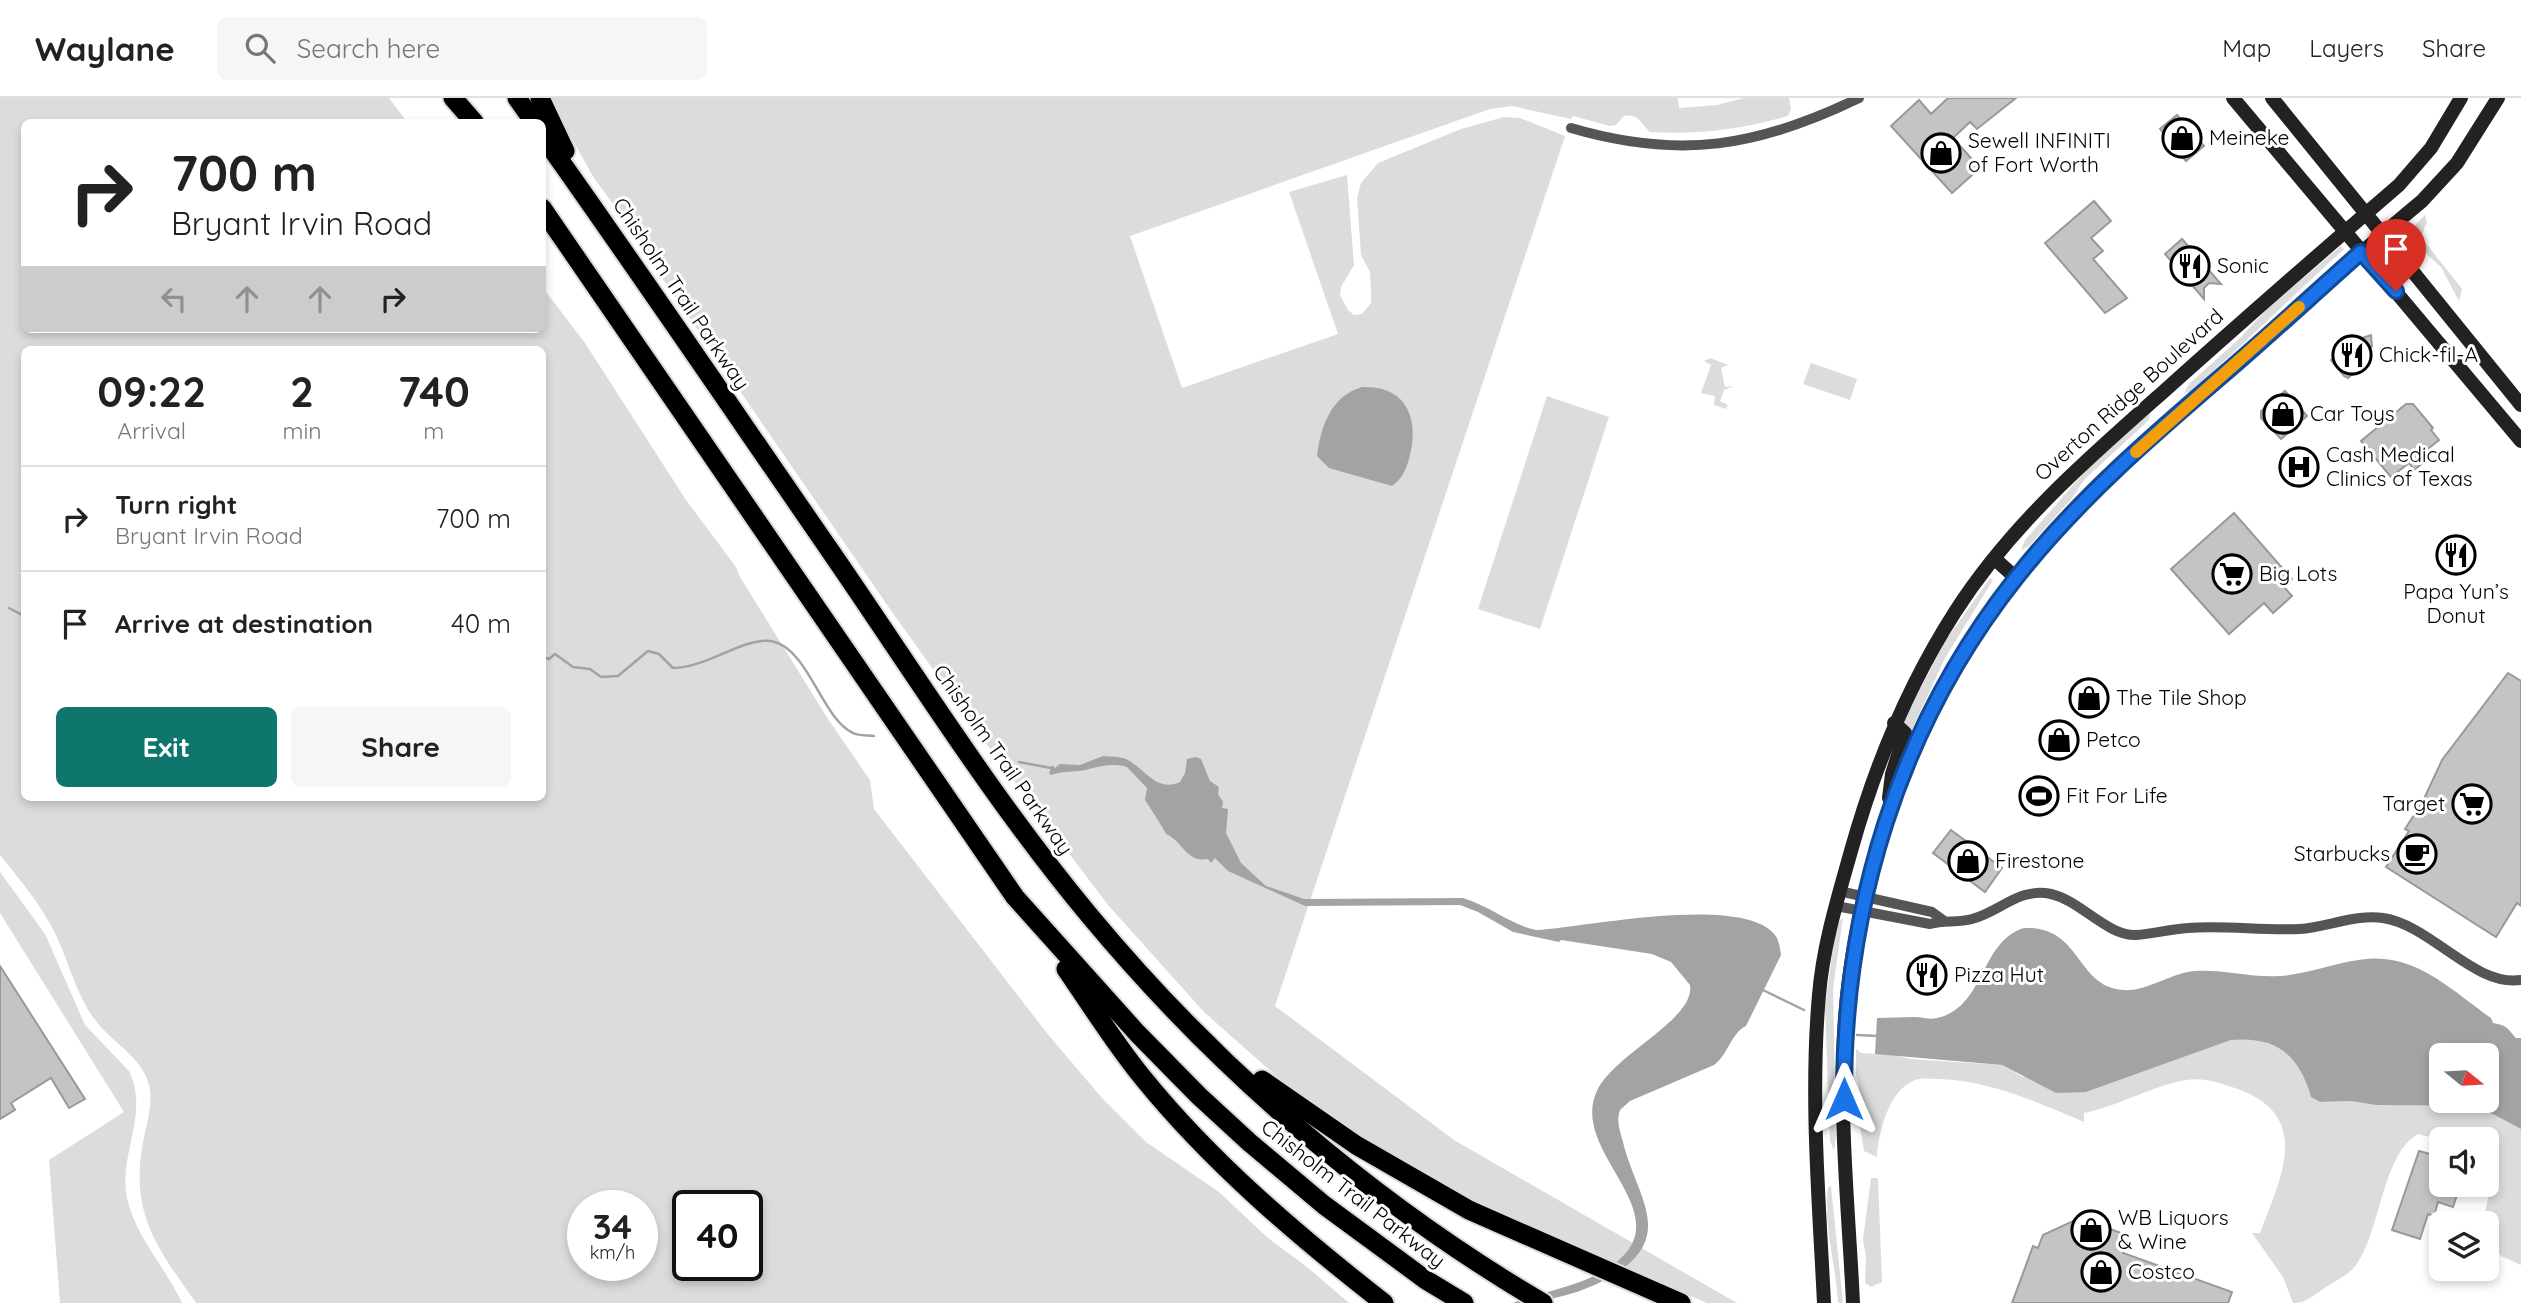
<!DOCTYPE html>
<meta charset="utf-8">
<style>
:root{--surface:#fff;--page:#f6f6f6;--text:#222;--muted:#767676;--line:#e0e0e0;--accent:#0f766e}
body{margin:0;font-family:Quicksand,sans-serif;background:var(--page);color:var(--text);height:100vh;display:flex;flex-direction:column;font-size:26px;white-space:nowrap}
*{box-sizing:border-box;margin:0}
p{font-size:23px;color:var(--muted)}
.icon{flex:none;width:38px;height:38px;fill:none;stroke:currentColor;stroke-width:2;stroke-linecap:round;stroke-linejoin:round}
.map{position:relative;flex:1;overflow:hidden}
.panel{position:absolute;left:21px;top:248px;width:525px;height:455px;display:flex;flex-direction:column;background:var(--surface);border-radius:10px;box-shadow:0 4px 10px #0003}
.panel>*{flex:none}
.guide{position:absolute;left:21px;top:21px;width:525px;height:214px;border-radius:10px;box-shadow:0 4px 10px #0003;background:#fff;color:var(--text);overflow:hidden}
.needle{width:46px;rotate:108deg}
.controls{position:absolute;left:2429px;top:945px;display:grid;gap:14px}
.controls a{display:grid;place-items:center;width:70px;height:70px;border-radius:10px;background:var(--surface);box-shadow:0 4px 10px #0003;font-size:35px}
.speed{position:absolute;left:567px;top:1092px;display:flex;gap:14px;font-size:35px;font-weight:700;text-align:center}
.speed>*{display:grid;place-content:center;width:91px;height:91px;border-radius:50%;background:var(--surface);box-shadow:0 4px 10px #0003;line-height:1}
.speed small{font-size:18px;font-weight:400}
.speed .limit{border:4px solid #111;border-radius:10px;background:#fff;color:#111}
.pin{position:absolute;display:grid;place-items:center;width:60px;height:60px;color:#fff;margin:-72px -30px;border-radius:50% 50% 50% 0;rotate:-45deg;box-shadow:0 0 7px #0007}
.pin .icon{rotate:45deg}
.me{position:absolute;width:77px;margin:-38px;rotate:0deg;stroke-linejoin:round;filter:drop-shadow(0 0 5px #0008)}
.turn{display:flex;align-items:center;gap:24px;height:147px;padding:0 35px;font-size:32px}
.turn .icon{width:91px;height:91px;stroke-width:2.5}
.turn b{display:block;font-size:49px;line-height:60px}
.lanes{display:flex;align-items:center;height:66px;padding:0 35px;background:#0003;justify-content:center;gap:35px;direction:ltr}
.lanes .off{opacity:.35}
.eta{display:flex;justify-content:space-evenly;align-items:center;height:119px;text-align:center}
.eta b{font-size:42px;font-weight:700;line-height:49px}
.cta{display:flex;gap:14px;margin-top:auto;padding:14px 35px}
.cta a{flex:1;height:80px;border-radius:10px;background:var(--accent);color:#fff;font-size:28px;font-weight:700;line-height:80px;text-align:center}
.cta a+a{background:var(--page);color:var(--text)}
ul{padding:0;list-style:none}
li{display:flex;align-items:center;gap:21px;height:105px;padding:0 35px;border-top:2px solid var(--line)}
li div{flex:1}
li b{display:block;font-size:26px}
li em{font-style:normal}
header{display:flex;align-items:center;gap:42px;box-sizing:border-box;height:98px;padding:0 35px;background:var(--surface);border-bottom:2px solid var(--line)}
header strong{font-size:33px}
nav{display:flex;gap:38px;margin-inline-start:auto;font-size:24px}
.search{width:490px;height:63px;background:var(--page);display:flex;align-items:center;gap:18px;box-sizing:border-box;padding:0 24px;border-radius:10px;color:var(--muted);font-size:26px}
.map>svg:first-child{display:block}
</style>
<header>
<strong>Waylane</strong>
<div class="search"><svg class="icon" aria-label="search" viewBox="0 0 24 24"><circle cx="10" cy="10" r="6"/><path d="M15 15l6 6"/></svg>Search here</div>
<nav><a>Map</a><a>Layers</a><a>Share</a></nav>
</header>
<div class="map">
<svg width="2521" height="1205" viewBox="0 0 2521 1205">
<rect width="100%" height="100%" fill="#fff"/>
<!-- green -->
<g fill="#dcdcdc" fill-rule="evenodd">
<path d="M0,0H389L407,24H24V231H542L543,190L585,245L686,402L736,469L740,479L828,621L870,682L874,711L1046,934L1102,1000L1146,1044L1219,1094L1268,1140L1307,1169L1349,1205H196C159,1152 131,1118 142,1050C145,1030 154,1008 149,987C143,962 118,948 102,930C78,905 70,866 55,835C41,807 20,782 0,757ZM24,252H542V700H24ZM583,1108H642V1167H583ZM688,1108H747V1167H688Z"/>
<path d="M549,0H1678L1679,10L1717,7L1744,0H1789L1791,11L1788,18C1743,31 1698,37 1650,34C1641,26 1639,15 1624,18L1616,27L1610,28L1573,18L1571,21L1512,8L1490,11L1130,138L1182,290L1338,236L1289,94L1347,77L1354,167L1341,189L1340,197L1348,212L1354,217L1362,216L1371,205V196L1370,174L1361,157L1357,100L1361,85L1378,65L1461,31L1504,19L1520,20L1565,38L1275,908L1454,1042L1737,1205H1707L1515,1125L1399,1065L1283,984L1204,914L1108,807L993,655L892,514L649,161L638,140L594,80Z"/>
<polygon points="2425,117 2427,124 2421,139 2462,191 2459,203 2441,169 2405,137"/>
<path d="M2341,148L2344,151L2342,153C2290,200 2242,249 2189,294L2184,295L2189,286L2240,240L2267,211Z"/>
<polygon points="1710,260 1728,267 1721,270 1725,289 1734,288 1724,292 1720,303 1728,307 1726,311 1714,307 1715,298 1701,295 1711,267 1704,263"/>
<polygon points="1811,265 1857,281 1850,302 1803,286"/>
<polygon points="1547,298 1609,319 1540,531 1478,511"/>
<polygon points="2151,314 2148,323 2085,381 2072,400 2029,448 2021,452 2025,442 2096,361"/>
<polygon points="1990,480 1993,482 1945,560 1909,638 1903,623 1946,542"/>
<path d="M0,774L45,836L85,927L129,973C150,1017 118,1056 127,1100C135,1138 166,1170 182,1205H60L49,1062L124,1014L0,815Z"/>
<polygon points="1843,819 1833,891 1836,1040 1834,1052 1830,1043 1825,909 1836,828"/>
<path d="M2250,940C2286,949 2301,962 2311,999L2320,1004L2350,1003L2376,1007L2463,1008L2493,1016L2521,1031V1167L2501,1158L2487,1143V1125H2483L2494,1070L2487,1062V1041L2441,1042L2418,1036C2382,1056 2381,1133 2356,1167C2350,1176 2335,1183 2326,1189C2314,1197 2307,1205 2293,1205L2283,1179L2252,1135H2260C2280,1081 2314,1019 2238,991C2220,985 2204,979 2186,982C2151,988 2119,1008 2084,1015V1024C2037,1004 1991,983 1939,981C1930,981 1921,979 1913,983C1889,993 1878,1035 1877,1059L1864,1053L1859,1024L1860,993L1856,976V951L1861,955L1893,957L1910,961L2002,967L2021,978L2086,994L2231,942Z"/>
<polygon points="1871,1080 1878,1080 1882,1184 1871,1189 1865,1185 1866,1158 1863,1142"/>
<path d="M1831,1088L1843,1205H1838C1836,1167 1823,1126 1828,1089Z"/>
</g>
<!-- water -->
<g fill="#a3a3a3" fill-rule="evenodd">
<path d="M1362,289C1408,287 1420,323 1409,361C1406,372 1401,382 1392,388L1329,370L1317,358C1321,328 1331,298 1362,289Z"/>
<path d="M1103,658C1111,659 1118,658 1126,661C1145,670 1156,695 1180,684L1185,675L1187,661L1196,659L1201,661L1210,683L1219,689L1218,696L1223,704L1222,710L1228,711L1226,735L1241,765L1266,788L1304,801L1463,800C1490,808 1509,826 1536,832C1581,830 1743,795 1775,837C1779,842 1780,850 1781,857L1746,928C1731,935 1728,957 1714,967L1630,1003L1620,1012C1616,1023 1620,1033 1623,1044C1635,1096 1677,1137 1615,1176C1587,1194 1546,1205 1513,1205C1541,1194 1571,1190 1598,1176C1697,1123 1569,1060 1596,995C1611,957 1696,922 1690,887L1671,864L1652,856L1561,842L1559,844L1513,834L1478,814L1460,807L1305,808L1228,773L1215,760L1211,765L1208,761C1186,765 1183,743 1166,736C1166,734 1147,705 1145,702L1147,690L1127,669C1114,665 1101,668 1089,671C1077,675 1064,672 1051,677L1049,675L1052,667L1055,670L1060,666L1080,667Z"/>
<path d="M2024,830C2081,827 2076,889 2123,892C2147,894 2170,875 2195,873C2223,871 2251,880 2280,878C2307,876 2332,866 2358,862C2413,852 2450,891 2491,920L2493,925C2508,928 2506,929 2516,940H2521V1031L2493,1016L2463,1008L2376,1007L2350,1003L2320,1004L2311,999C2299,956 2275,938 2231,942L2086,994L2056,995L2002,967L1875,956L1877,920C1890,920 1902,919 1915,919C1922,919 1929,922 1937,920C1985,910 1980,843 2024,830ZM2441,957H2487V1003H2441Z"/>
</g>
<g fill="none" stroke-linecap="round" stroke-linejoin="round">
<!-- stream -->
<g stroke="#a3a3a3" stroke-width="2.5">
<polyline points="9,510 24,518"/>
<path d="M542,559L549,561L555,556L573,569L590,571L601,579L618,578L648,553L659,556L673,570C706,570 744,539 771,543C809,550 821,620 853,635C858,638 868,637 874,638"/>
<polyline points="1019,664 1051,670"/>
<polyline points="1763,892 1804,912"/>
<polyline points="1857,937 1878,938"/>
</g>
</g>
<!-- building -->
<g fill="#c4c4c4" stroke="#999" stroke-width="2">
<polygon points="1948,0 2016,0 1977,31 1970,24 1953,40 1980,70 1952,95 1891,28 1919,2 1931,16"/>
<polygon points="2177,17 2204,48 2186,63 2160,31"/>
<polygon points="2094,103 2111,123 2091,140 2103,153 2093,161 2127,200 2105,215 2045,145"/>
<polygon points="2182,141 2221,186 2209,185 2204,190 2204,201 2165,156"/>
<polygon points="2371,237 2372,248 2364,259 2367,263 2348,280 2344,278 2331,262 2353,243"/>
<polygon points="2285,293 2307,318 2281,341 2261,320 2261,313"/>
<polygon points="2406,306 2413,306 2433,330 2431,332 2439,342 2419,358 2424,364 2414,372 2409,365 2391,379 2361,343"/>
<polygon points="2234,415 2292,481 2284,489 2292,498 2273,515 2264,505 2229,536 2171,471"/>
<polygon points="2508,575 2521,583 2521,808 2517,805 2496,839 2386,769 2409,733 2405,731 2423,703 2442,662"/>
<polygon points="1951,732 2002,770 1985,794 1933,755"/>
<polygon points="1910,865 1946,871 1943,887 1907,882"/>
<polygon points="0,868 85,1001 69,1010 51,980 11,1005 15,1012 0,1021"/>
<polygon points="2419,1053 2441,1059 2438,1087 2458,1094 2453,1109 2438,1104 2434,1118 2428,1116 2420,1141 2392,1132"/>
<polygon points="2073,1123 2084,1128 2092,1124 2129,1138 2123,1155 2232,1194 2228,1205 2012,1205 2033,1148 2038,1150 2043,1137"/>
</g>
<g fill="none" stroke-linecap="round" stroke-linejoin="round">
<!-- highway casing -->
<g stroke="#dbdbdb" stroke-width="23">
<g id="highway">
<polyline points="453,0 474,24"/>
<polyline points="517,0 534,24"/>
<polyline points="540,0 565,53"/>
<path d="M542,37C640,175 735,315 831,454C915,576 994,703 1089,817C1216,970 1371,1104 1543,1205"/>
<polyline points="542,110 1015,799 1137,935 1199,998 1249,1044 1324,1107 1426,1182 1464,1205"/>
<path d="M1066,871C1091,907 1115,946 1143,980C1211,1064 1298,1138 1384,1205"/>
<polyline points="1262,982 1356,1047 1469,1112 1681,1205"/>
</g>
</g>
<!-- street -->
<g stroke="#555" stroke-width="10">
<path d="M1571,30C1680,62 1758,49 1859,0"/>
<polyline points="1839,793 1932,814 1943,822"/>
<path d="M1836,808L1930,826C1944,822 1958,825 1972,821C2000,814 2019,789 2051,796C2081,803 2107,838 2136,837C2153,836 2170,831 2188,830C2225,827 2263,833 2300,831C2327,829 2356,816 2383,820C2431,827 2474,889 2521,882"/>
</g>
<!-- secondary -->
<g stroke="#222" stroke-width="14">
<polyline points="2233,0 2521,343"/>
<polyline points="2272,0 2521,307"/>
<polyline points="1995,461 2016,480"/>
<polyline points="1889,700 1892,676 1905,635 1894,625"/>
<path d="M1824,1205C1819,1103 1810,998 1819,897C1823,848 1838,799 1851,753C1875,667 1907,589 1955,514C2010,428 2086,362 2162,295C2240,225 2319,156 2399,87L2431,50L2461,0"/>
<path d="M1853,1205C1848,1098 1835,987 1849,881C1870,719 1940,563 2049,441C2107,375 2175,318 2242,260C2302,208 2360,154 2422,103L2457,65L2498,0"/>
</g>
<!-- highway -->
<use href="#highway" stroke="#000" stroke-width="19"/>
</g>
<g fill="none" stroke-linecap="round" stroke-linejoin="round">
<!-- route casing -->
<g stroke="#114b97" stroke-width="18">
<path id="route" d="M1844,1001C1843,812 1898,629 2016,480C2078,401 2155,335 2231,270C2275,232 2318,192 2361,154L2396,193"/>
</g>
<!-- route -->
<use href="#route" stroke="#1a73e8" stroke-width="12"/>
<!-- slow -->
<polyline stroke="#f59e0b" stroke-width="12" points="2136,354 2299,209"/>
</g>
<!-- icons -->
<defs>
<g id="shop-ring" transform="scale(2.0125)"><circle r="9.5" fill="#fff" stroke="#000" stroke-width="1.5"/><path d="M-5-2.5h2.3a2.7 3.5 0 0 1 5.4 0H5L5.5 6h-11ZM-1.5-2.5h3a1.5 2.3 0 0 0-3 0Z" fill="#000"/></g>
<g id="restaurant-ring" transform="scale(2.0125)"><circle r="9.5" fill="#fff" stroke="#000" stroke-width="1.5"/><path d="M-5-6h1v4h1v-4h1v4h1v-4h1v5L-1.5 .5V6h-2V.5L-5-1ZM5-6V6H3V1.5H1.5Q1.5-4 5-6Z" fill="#000"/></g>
<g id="hospital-ring" transform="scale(2.0125)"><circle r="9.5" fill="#fff" stroke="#000" stroke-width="1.5"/><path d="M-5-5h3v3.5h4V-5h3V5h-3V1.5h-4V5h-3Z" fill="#000"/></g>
<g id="supermarket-ring" transform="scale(2.0125)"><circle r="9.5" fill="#fff" stroke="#000" stroke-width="1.5"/><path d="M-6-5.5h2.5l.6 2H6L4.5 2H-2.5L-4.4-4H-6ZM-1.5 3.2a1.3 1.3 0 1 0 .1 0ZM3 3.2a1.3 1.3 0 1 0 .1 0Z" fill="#000"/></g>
<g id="stadium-ring" transform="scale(2.0125)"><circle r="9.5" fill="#fff" stroke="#000" stroke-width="1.5"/><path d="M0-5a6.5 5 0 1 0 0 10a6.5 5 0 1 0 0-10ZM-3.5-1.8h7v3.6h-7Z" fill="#000"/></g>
<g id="cafe-ring" transform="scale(2.0125)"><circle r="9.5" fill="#fff" stroke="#000" stroke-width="1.5"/><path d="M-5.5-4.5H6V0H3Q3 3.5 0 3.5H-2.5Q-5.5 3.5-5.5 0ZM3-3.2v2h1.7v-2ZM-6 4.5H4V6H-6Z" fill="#000"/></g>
</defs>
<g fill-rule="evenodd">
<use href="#shop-ring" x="2182" y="40"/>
<use href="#shop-ring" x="1941" y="55"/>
<use href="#restaurant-ring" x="2190" y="168"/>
<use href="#restaurant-ring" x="2352" y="257"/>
<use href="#shop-ring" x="2283" y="316"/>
<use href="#hospital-ring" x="2299" y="369"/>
<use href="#restaurant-ring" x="2456" y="457"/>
<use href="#supermarket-ring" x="2232" y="476"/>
<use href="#shop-ring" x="2089" y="600"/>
<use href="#shop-ring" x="2059" y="642"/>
<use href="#stadium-ring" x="2039" y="698"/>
<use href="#supermarket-ring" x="2472" y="706"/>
<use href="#cafe-ring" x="2417" y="756"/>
<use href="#shop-ring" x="1968" y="763"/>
<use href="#restaurant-ring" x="1927" y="877"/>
<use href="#shop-ring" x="2091" y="1132"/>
<use href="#shop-ring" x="2101" y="1174"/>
</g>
<g text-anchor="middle" stroke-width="6" stroke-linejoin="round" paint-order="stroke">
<!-- poi labels -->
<g font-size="21" fill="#000" stroke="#fff" text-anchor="start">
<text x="2209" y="47">Meineke</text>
<text x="1968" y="50">Sewell INFINITI<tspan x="1968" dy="24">of Fort Worth</tspan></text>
<text x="2217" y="175">Sonic</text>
<text x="2379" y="264">Chick-fil-A</text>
<text x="2310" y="323">Car Toys</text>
<text x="2326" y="364">Cash Medical<tspan x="2326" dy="24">Clinics of Texas</tspan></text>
<text x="2259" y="483">Big Lots</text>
<text x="2456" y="501" text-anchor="middle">Papa Yun’s<tspan x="2456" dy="24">Donut</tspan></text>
<text x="2116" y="607">The Tile Shop</text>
<text x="2086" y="649">Petco</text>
<text x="2066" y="705">Fit For Life</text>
<text x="2445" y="713" text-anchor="end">Target</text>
<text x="2390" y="763" text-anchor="end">Starbucks</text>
<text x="1995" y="770">Firestone</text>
<text x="1954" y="884">Pizza Hut</text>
<text x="2118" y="1127">WB Liquors<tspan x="2118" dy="24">&amp; Wine</tspan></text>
<text x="2128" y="1181">Costco</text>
</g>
<!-- street labels -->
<g font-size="21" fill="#000" stroke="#fff">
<text transform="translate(681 196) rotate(56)" y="7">Chisholm Trail Parkway</text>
<text transform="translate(2129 297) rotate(-42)" y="7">Overton Ridge Boulevard</text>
<text transform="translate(1003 662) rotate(55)" y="7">Chisholm Trail Parkway</text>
<text transform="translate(1353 1096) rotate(38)" y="7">Chisholm Trail Parkway</text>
</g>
</g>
</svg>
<div class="controls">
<a><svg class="needle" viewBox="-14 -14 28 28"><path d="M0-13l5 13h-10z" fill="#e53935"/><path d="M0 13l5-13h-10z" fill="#767676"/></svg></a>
<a><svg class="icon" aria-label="sound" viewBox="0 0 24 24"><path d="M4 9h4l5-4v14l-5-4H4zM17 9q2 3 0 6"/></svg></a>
<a><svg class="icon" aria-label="layers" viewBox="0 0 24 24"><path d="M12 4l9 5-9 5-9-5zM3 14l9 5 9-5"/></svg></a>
</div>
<div class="speed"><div>34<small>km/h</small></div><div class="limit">40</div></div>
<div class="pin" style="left:2396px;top:193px;background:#d93025"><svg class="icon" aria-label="arrive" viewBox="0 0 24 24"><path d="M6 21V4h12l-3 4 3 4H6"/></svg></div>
<svg class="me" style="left:1844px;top:1001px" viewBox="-20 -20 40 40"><path d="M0-17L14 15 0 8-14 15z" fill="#1a73e8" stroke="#fff" stroke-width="4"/></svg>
<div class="guide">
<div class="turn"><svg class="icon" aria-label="right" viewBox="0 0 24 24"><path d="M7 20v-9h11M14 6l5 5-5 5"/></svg><div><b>700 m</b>Bryant Irvin Road</div></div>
<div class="lanes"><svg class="icon off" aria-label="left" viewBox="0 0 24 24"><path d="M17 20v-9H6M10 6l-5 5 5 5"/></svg><svg class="icon off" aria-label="ahead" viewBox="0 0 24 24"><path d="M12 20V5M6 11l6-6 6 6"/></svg><svg class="icon off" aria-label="ahead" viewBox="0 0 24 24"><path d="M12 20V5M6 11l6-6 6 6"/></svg><svg class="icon" aria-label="right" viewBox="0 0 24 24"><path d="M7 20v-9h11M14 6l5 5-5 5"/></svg></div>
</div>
<section class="panel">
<div class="eta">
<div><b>09:22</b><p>Arrival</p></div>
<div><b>2</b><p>min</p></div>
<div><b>740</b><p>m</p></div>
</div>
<ul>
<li><svg class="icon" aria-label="right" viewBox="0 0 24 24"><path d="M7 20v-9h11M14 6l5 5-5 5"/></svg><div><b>Turn right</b><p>Bryant Irvin Road</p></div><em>700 m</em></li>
<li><svg class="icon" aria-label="arrive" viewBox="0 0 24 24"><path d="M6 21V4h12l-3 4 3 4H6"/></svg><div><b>Arrive at destination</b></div><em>40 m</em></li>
</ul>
<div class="cta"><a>Exit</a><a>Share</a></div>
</section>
</div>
